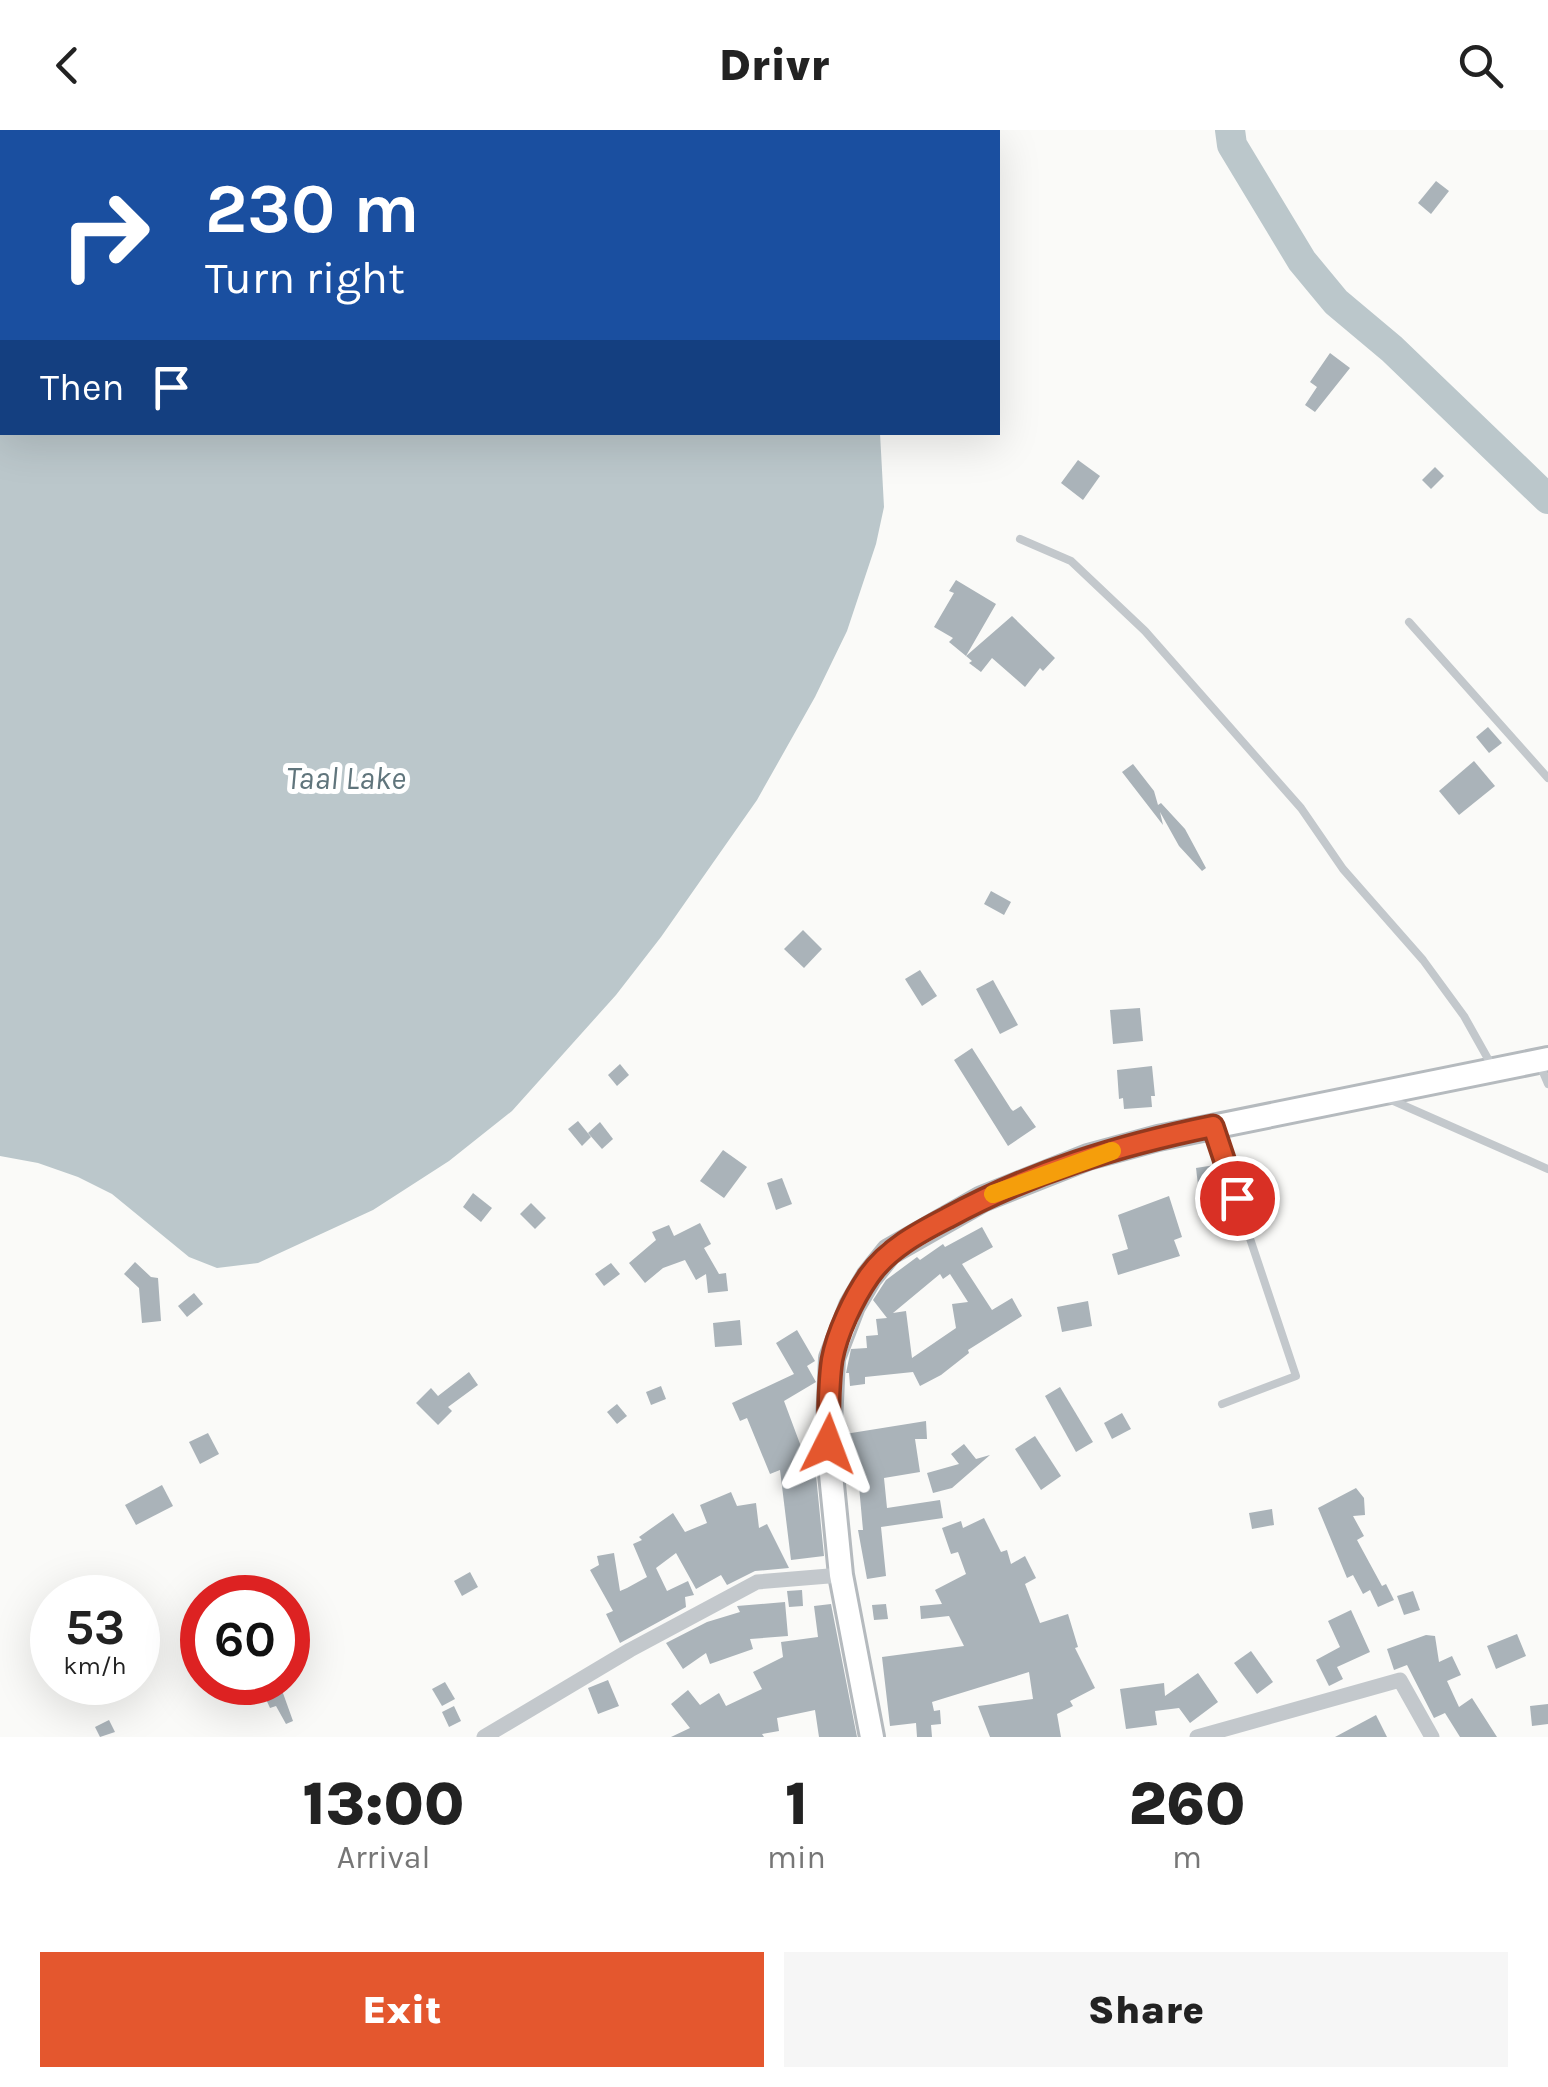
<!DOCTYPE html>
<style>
:root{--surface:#fff;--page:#f6f6f6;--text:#222;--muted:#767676;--accent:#e4572e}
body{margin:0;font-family:Karla,sans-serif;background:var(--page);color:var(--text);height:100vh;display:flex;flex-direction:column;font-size:38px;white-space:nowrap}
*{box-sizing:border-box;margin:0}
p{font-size:32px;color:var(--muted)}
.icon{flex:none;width:55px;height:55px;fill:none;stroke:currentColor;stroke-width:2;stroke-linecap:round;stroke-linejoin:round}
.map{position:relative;height:1607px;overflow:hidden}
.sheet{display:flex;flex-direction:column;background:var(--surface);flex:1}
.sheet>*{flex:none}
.hud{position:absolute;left:0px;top:0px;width:1000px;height:305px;box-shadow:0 10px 40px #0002;background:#1a4fa0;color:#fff;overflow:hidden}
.speed{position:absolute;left:30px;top:1445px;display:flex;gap:20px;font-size:50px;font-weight:700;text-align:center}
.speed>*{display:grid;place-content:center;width:130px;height:130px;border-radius:50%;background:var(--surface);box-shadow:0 10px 40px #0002;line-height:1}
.speed small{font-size:25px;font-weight:400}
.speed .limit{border:15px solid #d22;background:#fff;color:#111}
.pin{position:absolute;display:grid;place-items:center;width:85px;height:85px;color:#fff;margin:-42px;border:5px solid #fff;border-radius:50%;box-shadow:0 2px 10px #0007}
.me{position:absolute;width:110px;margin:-55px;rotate:3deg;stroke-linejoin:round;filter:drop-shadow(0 0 8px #0008)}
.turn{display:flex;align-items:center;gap:35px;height:210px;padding:0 40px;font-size:45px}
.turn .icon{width:130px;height:130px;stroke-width:2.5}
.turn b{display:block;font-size:70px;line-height:85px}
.then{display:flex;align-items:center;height:95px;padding:0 40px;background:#0003;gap:20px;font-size:38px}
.eta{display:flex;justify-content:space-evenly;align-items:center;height:170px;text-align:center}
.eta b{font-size:60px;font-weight:800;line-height:70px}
.button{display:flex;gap:20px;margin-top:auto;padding:20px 40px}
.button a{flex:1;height:115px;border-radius:0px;background:var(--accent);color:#fff;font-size:40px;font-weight:800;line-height:115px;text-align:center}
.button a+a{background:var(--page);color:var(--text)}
header{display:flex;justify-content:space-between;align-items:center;height:130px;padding:0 40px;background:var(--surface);font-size:45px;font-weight:800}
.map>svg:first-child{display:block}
</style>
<header><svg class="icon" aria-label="back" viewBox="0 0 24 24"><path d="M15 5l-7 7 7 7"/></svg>Drivr<svg class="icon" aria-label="search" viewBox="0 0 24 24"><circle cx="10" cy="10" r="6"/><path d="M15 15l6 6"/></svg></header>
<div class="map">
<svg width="1548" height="1607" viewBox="0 0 1548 1607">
<rect width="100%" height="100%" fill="#fafaf8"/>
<!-- water -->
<polygon fill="#bbc7cb" points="0,0 902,0 2,2 2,302 880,303 884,377 876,414 847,501 815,567 757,670 661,807 616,865 512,981 449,1031 373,1080 258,1133 217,1138 189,1127 112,1064 78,1047 38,1033 0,1026"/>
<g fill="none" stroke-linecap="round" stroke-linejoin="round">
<!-- river -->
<polyline stroke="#bbc7cb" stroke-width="30" points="1230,0 1232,15 1302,131 1336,172 1392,219 1548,369"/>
</g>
<!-- building -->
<g fill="#aab3b9" fill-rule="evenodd">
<polygon points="1436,51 1449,61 1431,84 1418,73"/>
<polygon points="1330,223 1350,238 1315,282 1305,275 1317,257 1310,252"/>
<polygon points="1078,330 1100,346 1083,370 1061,353"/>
<polygon points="1435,337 1444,346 1431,359 1422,350"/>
<polygon points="956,450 996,474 966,526 949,512 953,508 934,497 954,463 949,461"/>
<polygon points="1012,486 1055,528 1043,541 1040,538 1025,557 992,528 981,542 969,533 972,531 966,526"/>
<polygon points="1488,597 1502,613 1489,623 1476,607"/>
<polygon points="1474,631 1495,656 1459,685 1439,661"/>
<polygon points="1133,634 1154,661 1158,675 1161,673 1185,699 1206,738 1202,741 1179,716 1160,682 1163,695 1122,642"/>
<polygon points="991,761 1011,772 1004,785 984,774"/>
<polygon points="803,800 822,819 804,838 784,819"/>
<polygon points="920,840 937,866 922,876 905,849"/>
<polygon points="993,850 1018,895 1000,904 976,859"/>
<polygon points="1140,878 1143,911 1113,914 1110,880"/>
<polygon points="972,918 1011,979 1013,981 1021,976 1036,997 1008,1016 954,930"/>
<polygon points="620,934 629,945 617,956 608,945"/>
<polygon points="1152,936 1155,966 1151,966 1152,977 1124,979 1123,968 1119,969 1117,940"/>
<polygon points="578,991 591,1007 582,1016 568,999"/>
<polygon points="600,992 613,1009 602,1019 588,1003"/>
<polygon points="723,1020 747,1037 724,1068 700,1051"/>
<polygon points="1215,1035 1217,1052 1198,1055 1196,1038"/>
<polygon points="782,1048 792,1074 776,1080 767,1053"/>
<polygon points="473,1063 492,1078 481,1092 463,1077"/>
<polygon points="1169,1066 1182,1107 1174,1110 1180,1126 1118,1145 1112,1124 1128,1119 1118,1085"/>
<polygon points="531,1073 546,1088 535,1099 520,1084"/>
<polygon points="700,1093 711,1114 704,1118 719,1144 726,1143 728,1161 708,1163 706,1144 696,1150 685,1130 663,1138 645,1153 629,1133 656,1110 652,1102 669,1095 674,1106"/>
<path d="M982,1097L993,1117L962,1134L992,1180L1012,1168L1022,1186L968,1220L969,1223L941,1245L920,1256L913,1242L865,1247V1254L850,1256L849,1243H846L851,1219L867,1218L866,1206L878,1205L876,1189L887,1188L873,1170L886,1150L917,1127L920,1130L943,1114L945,1117ZM940,1144L943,1149L950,1144L968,1172L952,1174L956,1198L912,1228L906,1181L893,1183Z"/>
<polygon points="135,1132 151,1147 158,1148 161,1191 142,1193 139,1158 124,1144"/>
<polygon points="611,1133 620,1144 604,1156 595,1144"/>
<polygon points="194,1163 203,1174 187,1187 178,1176"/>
<polygon points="1088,1171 1092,1196 1062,1202 1057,1177"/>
<polygon points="740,1190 742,1215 715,1217 713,1193"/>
<polygon points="797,1200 815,1231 807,1236 816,1252 784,1271 812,1346 816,1345 824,1426 791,1430 780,1340 770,1344 747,1288 740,1291 732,1273 794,1244 776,1213"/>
<polygon points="469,1242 478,1255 448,1277 452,1281 438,1295 416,1273 431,1258 438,1266"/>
<polygon points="661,1256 666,1269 651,1275 646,1262"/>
<polygon points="1060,1257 1093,1312 1076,1322 1045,1266"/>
<polygon points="617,1274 627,1286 617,1294 607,1282"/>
<polygon points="1122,1283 1131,1299 1112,1309 1104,1293"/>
<polygon points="926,1291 927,1309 915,1309 920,1342 884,1348 887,1378 940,1370 943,1388 881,1397 886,1446 867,1449 858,1400 863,1400 858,1345 852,1345 845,1304"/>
<polygon points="208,1303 219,1324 200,1334 189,1312"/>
<polygon points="1035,1306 1061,1346 1041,1360 1015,1319"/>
<polygon points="964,1314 976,1329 990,1325 952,1358 933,1363 927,1343 959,1334 951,1324"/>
<polygon points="162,1355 173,1376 136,1395 125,1375"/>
<polygon points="1356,1358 1364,1368 1365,1385 1353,1386 1364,1406 1357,1410 1382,1456 1386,1454 1394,1470 1378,1477 1370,1460 1363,1464 1353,1445 1347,1448 1318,1378"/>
<polygon points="731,1362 737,1376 756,1373 759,1398 767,1394 789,1438 755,1441 727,1455 721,1445 696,1459 676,1423 656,1438 667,1461 688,1451 694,1465 685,1467 686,1477 620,1513 606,1484 613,1481 590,1440 599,1435 597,1426 614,1423 620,1461 627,1458 647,1447 633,1414 642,1410 639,1407 673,1383 685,1402 707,1393 700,1375"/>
<polygon points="1272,1379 1274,1395 1252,1399 1249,1383"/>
<polygon points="984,1388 1001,1422 1007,1420 1011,1434 1025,1426 1036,1448 1025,1454 1040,1493 1068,1484 1078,1517 1075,1518 1095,1558 1070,1571 1073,1576 1057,1584 1061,1607 990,1607 978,1576 1033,1569 1029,1542 932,1572 934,1581 940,1580 941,1594 931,1595 932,1607 917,1607 916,1593 890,1596 882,1527 964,1516 949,1486 921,1489 920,1476 942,1474 935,1460 966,1444 958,1422 951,1424 942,1398 961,1391 963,1398"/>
<polygon points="470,1442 478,1457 462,1466 454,1451"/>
<polygon points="802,1460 803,1476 789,1477 787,1461"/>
<polygon points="1413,1461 1420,1480 1404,1485 1397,1466"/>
<polygon points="785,1472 788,1506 750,1509 753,1519 710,1534 706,1523 683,1539 666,1513 707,1492 740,1482 737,1476"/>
<polygon points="831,1474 857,1607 819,1607 815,1580 777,1588 779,1601 762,1604 764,1607 671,1607 690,1598 671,1574 688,1560 700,1575 719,1563 726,1576 762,1559 753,1542 783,1527 781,1512 818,1507 814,1476"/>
<polygon points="886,1474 888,1489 874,1490 872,1475"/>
<polygon points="1351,1480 1370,1522 1337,1537 1343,1549 1329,1556 1316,1530 1340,1517 1328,1491"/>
<polygon points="1517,1504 1526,1526 1496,1539 1487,1516"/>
<polygon points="1426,1505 1435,1506 1439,1532 1452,1526 1461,1545 1447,1551 1459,1577 1472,1568 1497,1607 1460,1607 1445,1583 1434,1588 1407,1535 1394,1540 1387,1519"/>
<polygon points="1251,1521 1273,1552 1257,1564 1234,1533"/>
<polygon points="1198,1543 1218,1572 1190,1593 1179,1578 1155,1581 1157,1595 1126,1599 1120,1559 1164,1553 1165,1566"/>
<polygon points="608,1550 619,1576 598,1584 588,1558"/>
<polygon points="263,1552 279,1552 293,1591 286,1594 276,1576 270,1578 265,1567 270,1565"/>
<polygon points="445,1552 455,1569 442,1576 432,1559"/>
<polygon points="1548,1574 1548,1594 1532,1596 1530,1576"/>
<polygon points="454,1576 461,1591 449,1597 442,1582"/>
<polygon points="1376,1585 1387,1607 1335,1607"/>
<polygon points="109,1590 115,1602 100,1607 95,1597"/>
</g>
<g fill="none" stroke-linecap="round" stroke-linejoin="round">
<!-- primary casing -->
<g stroke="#b5babe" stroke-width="28">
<polyline id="primary" points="872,1607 841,1445 828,1314 832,1228 852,1176 869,1147 889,1122 982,1069 1088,1027 1158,1008 1548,929"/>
</g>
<!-- lane -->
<g stroke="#c3c8cc" stroke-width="8">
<polyline points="1020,409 1071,431 1145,501 1301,678 1343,739 1423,830 1464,886 1492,936"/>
<polyline points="1409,492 1548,648"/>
<polyline points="1540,935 1548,954"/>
<polyline points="1389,969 1548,1039"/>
<polyline points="1214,1001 1296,1246 1222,1274"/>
</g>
<!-- street -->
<g stroke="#c3c8cc" stroke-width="15">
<polyline points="484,1607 630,1520 757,1452 841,1445"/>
<polyline points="1197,1607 1400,1550 1432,1607"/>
</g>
<!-- primary -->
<use href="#primary" stroke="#fff" stroke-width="22"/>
</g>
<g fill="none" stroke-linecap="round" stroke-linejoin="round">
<!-- route casing -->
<g stroke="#94391e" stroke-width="25">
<path id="route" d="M828,1314C829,1286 828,1257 832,1230C837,1203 853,1169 869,1146C888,1119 918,1103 947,1088C1031,1042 1120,1015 1213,996L1237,1068"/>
</g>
<!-- route -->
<use href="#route" stroke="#e4572e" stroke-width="18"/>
<!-- slow -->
<polyline stroke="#f59e0b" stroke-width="18" points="993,1064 1112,1021"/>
</g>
<g text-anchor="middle" stroke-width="10" stroke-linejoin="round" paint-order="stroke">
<!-- water labels -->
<g font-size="32" font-style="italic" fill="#60757c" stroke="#fff">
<text x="346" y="659">Taal Lake</text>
</g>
</g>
</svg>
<div class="speed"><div>53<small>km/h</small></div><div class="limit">60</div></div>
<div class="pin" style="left:1237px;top:1068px;background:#d93025"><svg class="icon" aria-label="arrive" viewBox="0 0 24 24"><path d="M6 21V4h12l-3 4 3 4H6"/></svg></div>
<svg class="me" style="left:828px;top:1314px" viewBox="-20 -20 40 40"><path d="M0-17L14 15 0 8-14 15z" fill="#e4572e" stroke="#fff" stroke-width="4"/></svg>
<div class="hud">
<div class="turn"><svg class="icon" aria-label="right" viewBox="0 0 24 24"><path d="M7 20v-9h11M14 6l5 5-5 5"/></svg><div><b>230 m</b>Turn right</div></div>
<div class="then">Then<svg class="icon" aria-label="arrive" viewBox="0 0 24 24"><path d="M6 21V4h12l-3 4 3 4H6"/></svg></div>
</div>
</div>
<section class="sheet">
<div class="eta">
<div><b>13:00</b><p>Arrival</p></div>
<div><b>1</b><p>min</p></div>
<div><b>260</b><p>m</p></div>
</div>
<div class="button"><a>Exit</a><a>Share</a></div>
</section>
